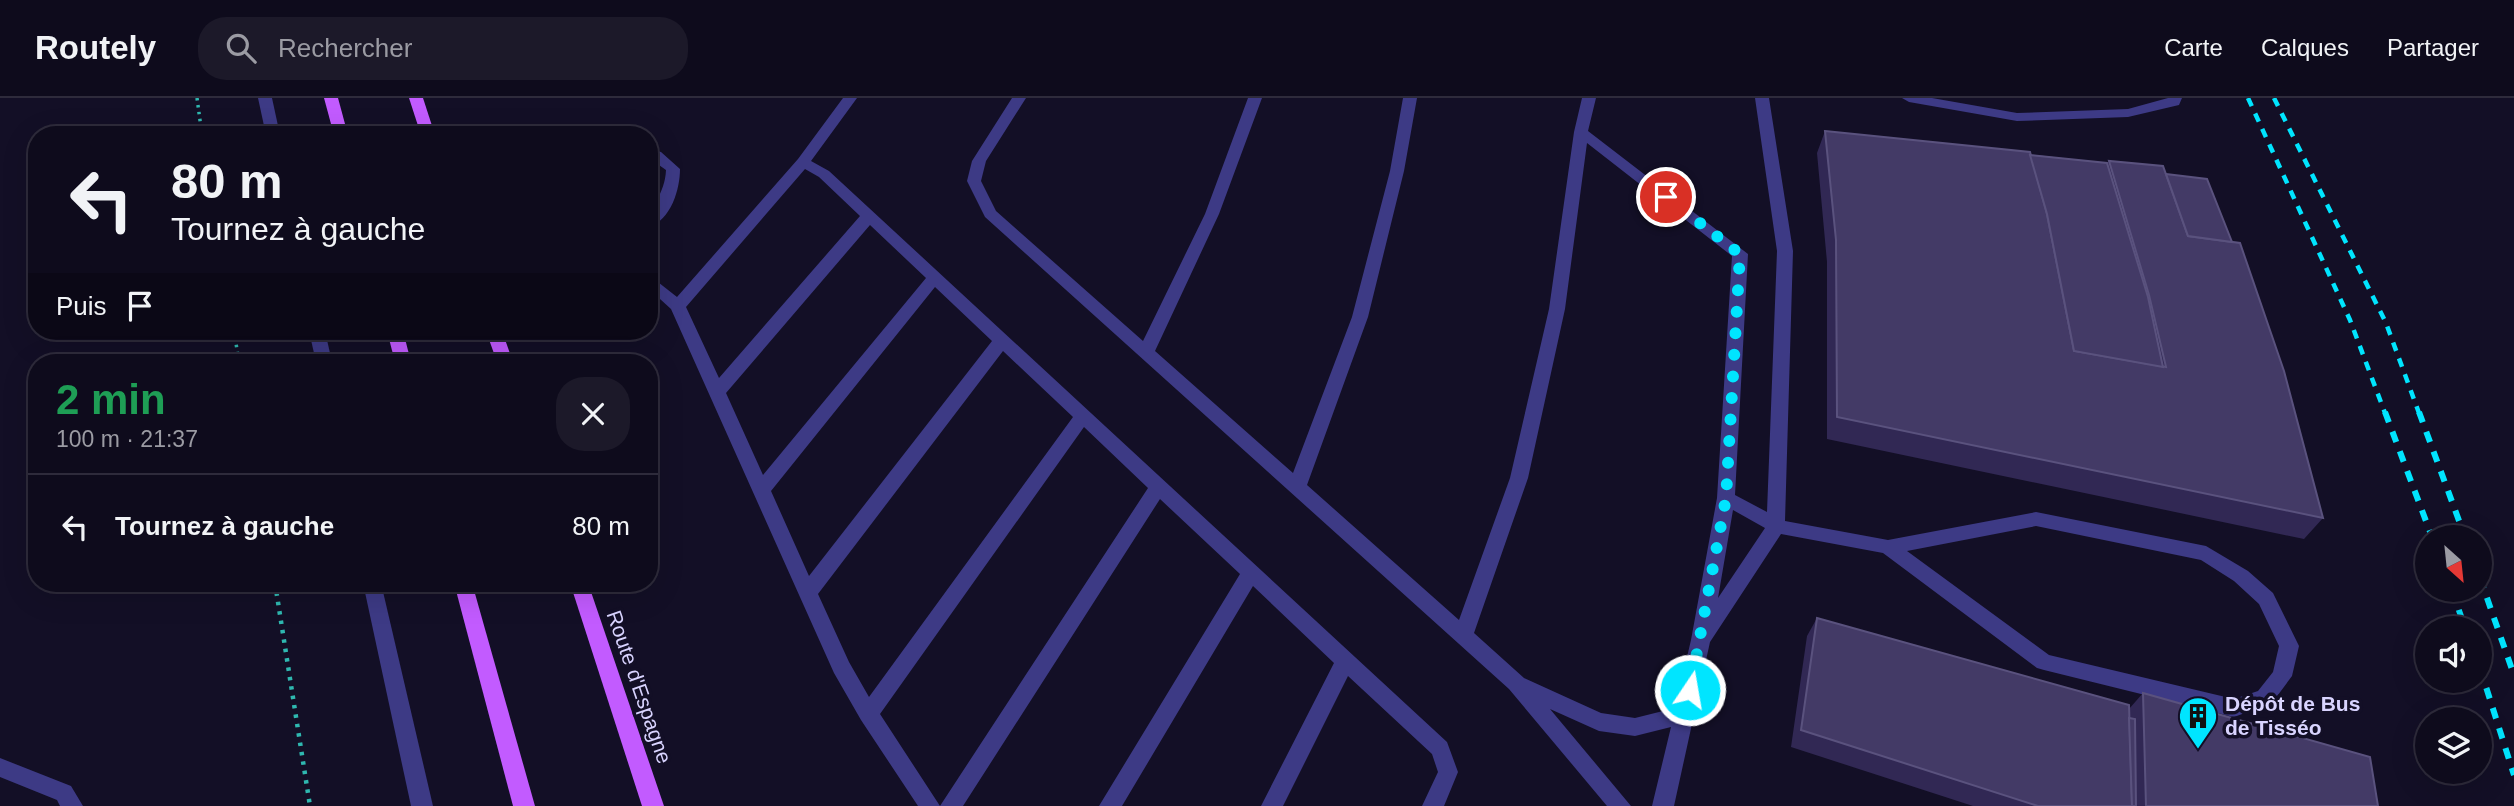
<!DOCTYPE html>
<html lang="fr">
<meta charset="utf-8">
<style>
:root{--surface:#0e0b1c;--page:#1c1929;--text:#f1f3f6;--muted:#9b9ba3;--line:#2e2b3b}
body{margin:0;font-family:Helvetica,sans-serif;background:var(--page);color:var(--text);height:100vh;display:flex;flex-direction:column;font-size:26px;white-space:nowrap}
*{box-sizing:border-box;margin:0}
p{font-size:23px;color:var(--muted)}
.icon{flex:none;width:38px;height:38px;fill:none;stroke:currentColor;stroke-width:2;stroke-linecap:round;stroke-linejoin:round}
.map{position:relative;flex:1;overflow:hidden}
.sheet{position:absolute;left:28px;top:256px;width:630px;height:238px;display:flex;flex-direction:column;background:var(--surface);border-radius:28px;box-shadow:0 7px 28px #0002,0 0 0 2px var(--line)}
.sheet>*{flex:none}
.hud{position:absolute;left:28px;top:28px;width:630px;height:214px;border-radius:28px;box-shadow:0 7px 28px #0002,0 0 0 2px var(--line);background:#0e0b1c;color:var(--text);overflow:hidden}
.needle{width:46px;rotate:153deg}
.tools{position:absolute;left:2415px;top:427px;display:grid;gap:14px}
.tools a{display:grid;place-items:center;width:77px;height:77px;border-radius:50%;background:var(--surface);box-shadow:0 7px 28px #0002,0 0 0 2px var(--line);font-size:35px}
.pin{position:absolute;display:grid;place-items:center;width:60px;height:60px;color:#fff;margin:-30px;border:4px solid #fff;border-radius:50%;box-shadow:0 2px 7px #0007}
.me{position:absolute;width:77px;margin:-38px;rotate:12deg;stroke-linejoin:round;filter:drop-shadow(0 0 5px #0008)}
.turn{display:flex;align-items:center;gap:24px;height:147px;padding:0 28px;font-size:32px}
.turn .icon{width:91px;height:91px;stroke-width:2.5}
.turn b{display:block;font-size:49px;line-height:60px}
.then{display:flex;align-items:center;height:66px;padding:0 28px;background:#0003;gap:14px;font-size:26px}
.round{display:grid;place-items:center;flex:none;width:74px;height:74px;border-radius:28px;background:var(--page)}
.head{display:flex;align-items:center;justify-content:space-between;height:119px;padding:0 28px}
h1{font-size:42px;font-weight:800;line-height:52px;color:#1e9e55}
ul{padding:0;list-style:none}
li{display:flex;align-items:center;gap:21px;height:105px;padding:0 28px;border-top:2px solid var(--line)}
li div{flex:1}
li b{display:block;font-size:26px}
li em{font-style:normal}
header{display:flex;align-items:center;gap:42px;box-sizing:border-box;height:98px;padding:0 35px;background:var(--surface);border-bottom:2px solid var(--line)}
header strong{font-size:33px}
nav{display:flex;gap:38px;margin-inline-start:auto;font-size:24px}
.search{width:490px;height:63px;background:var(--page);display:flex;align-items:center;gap:18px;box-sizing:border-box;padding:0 24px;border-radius:28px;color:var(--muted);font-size:26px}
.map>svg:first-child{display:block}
</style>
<header>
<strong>Routely</strong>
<div class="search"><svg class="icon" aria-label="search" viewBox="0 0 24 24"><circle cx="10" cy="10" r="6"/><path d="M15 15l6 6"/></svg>Rechercher</div>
<nav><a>Carte</a><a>Calques</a><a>Partager</a></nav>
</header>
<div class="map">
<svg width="2514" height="708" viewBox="0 0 2514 708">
<rect width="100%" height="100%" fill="#130f26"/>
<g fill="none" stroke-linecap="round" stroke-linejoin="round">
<!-- path-far1 -->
<g stroke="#2fb8b0" stroke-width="3.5" stroke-dasharray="2.5 4.5" stroke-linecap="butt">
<polyline points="197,0 202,37"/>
<polyline points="234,233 239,264"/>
</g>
<!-- path -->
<polyline stroke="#2fb8b0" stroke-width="4.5" stroke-dasharray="3.5 6" stroke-linecap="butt" points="275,485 310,708"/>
<!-- minor -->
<g fill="#3d3a85" fill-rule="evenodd">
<polygon points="258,0 272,0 280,37 266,37"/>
<path d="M843,0H857L811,63L829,73L1447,644L1458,674L1444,708H1422L1438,674L1432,656L1348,578L1283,708H1261L1334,565L1253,488L1122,708H1099L1240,476L1160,401L963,708H918L861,622L834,575L671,211L649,191V177L677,199L798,61ZM805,71L819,79L860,118L719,280L686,209ZM870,127L926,180L763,377L726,295ZM935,189L992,243L809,478L771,393ZM1003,253L1073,319L869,599L849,564L818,496ZM1084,329L1148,390L940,708L880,616Z"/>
<path d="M1012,0H1026L986,63L981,83L996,113L1143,243L1205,116L1248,0H1262L1219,116L1155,253L1293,375L1352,219L1390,73L1403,0H1417L1404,73L1368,219L1307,387L1459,522L1510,380L1549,211L1574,34L1582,0H1596L1588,33L1748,156L1735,397L1767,414L1777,153L1755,0H1769L1793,153L1785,423L1888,442L2036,414L2206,448L2248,473L2273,495L2299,548L2292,578L2272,605L2234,619L2044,572L2037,570L1883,455L1781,436L1710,544L1674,708H1652L1671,629L1635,638L1599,633L1550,611L1631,708H1607L1509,591L985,119L967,83L972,63ZM1587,45L1732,158L1717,400L1691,542L1675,610L1635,620L1601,615L1524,580L1474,535L1528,380L1565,211ZM1733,412L1765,430L1718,500ZM2036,428L2201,462L2234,483L2259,506L2279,548L2273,574L2258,593L2234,601L2049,557L1907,453Z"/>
<polygon points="1902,0 1932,0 2017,15 2128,11 2168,0 2182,0 2179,7 2128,19 2017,23 1909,4"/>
<path d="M649,51L661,54L680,71C680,91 671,122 649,129C649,108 665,97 666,72L649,60Z"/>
<polygon points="309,233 325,233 332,264 316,264"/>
<polygon points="363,485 381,485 433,708 411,708"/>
<polygon points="0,660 71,688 83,708 60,708 57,702 0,679"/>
</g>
<!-- major -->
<g fill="#c25bff" fill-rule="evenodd">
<polygon points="324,0 338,0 348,37 334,37"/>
<polygon points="409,0 423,0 435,37 421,37"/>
<polygon points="387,233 403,233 411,264 395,264"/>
<polygon points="486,233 502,233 513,264 497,264"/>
<polygon points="454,485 472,485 535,708 513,708"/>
<polygon points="570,485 588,485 664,708 642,708"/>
</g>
<!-- rail-far1 -->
<g stroke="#00e5ff" stroke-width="4.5" stroke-dasharray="9 8" stroke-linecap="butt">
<polyline points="2248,0 2350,222 2385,315"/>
<polyline points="2274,0 2386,225 2419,315"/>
</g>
<!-- rail -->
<g stroke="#00e5ff" stroke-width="6" stroke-dasharray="11 10" stroke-linecap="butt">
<polyline points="2385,314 2432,439"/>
<polyline points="2419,314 2465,439"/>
<polyline points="2480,480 2514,577"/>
<polyline points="2452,492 2465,530"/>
<polyline points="2480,570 2514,677"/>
</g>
</g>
<!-- wall -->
<g fill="#312854">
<polygon points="1825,33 2107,65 2109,63 2166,76 2323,420 2304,441 1827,341 1827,164 1817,55"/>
<polygon points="1817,520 2129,611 2143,595 2378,708 1973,708 1791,649 1807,538"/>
</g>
<!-- building -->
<g fill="#433a66" stroke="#5a527e" stroke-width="2">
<polygon points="1825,33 2030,54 2047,116 2074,253 2166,269 2149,197 2109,63 2163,68 2188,138 2240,145 2284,273 2323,420 1837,319 1836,142"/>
<polygon points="2030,57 2107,65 2148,199 2163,269 2074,253 2047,116"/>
<polygon points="2166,76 2207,81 2232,144 2188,138"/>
<polygon points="1817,520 2129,607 2132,708 2038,708 1801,632"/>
<polygon points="2143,595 2370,659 2378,708 2146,708"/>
<polygon points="2129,620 2135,621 2136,708 2132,708"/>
</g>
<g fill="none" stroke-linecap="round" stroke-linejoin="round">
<!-- route -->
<polyline stroke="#00e5ff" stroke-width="12" stroke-dasharray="0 21.6" points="1666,99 1740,156 1726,400 1690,592"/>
</g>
<!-- icons -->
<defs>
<g id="building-pin" transform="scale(2.0125)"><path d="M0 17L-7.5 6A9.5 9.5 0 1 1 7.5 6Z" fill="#00e5ff" stroke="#130f26"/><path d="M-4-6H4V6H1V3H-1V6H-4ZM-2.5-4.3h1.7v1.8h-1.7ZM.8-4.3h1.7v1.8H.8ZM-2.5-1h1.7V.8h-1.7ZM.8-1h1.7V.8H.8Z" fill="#111"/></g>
</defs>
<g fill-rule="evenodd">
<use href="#building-pin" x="2198" y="618"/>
</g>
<g text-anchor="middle" stroke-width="7" stroke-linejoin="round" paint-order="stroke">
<!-- street labels -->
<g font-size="21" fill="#d9d4ff" stroke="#130f26">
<text transform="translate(639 589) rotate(71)" y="7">Route d'Espagne</text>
</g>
<!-- poi labels -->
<g font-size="21" font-weight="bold" fill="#d9d4ff" stroke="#130f26" text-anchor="start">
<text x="2225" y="613">Dépôt de Bus<tspan x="2225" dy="24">de Tisséo</tspan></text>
</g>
</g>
</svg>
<div class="tools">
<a><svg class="needle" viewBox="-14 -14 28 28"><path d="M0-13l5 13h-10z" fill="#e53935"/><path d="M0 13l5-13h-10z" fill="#9b9ba3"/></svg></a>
<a><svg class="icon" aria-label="sound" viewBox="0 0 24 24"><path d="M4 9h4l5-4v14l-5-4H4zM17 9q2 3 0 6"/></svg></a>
<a><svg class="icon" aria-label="layers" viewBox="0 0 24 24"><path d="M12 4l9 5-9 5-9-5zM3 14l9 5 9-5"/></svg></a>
</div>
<div class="pin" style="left:1666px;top:99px;background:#d93025"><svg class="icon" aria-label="arrive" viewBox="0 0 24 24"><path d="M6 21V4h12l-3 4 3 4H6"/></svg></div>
<svg class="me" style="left:1690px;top:592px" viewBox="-20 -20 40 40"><circle r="17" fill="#00e5ff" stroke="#fff" stroke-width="3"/><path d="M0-11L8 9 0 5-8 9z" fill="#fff"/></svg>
<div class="hud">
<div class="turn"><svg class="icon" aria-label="left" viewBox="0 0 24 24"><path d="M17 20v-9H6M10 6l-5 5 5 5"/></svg><div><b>80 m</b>Tournez à gauche</div></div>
<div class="then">Puis<svg class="icon" aria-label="arrive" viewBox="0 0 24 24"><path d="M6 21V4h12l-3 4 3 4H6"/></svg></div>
</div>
<section class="sheet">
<div class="head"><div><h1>2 min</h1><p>100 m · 21:37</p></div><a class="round"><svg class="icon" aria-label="close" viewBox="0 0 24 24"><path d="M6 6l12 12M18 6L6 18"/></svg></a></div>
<ul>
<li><svg class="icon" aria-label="left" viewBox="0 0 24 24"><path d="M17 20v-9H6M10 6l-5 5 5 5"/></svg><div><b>Tournez à gauche</b></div><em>80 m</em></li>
</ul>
</section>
</div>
